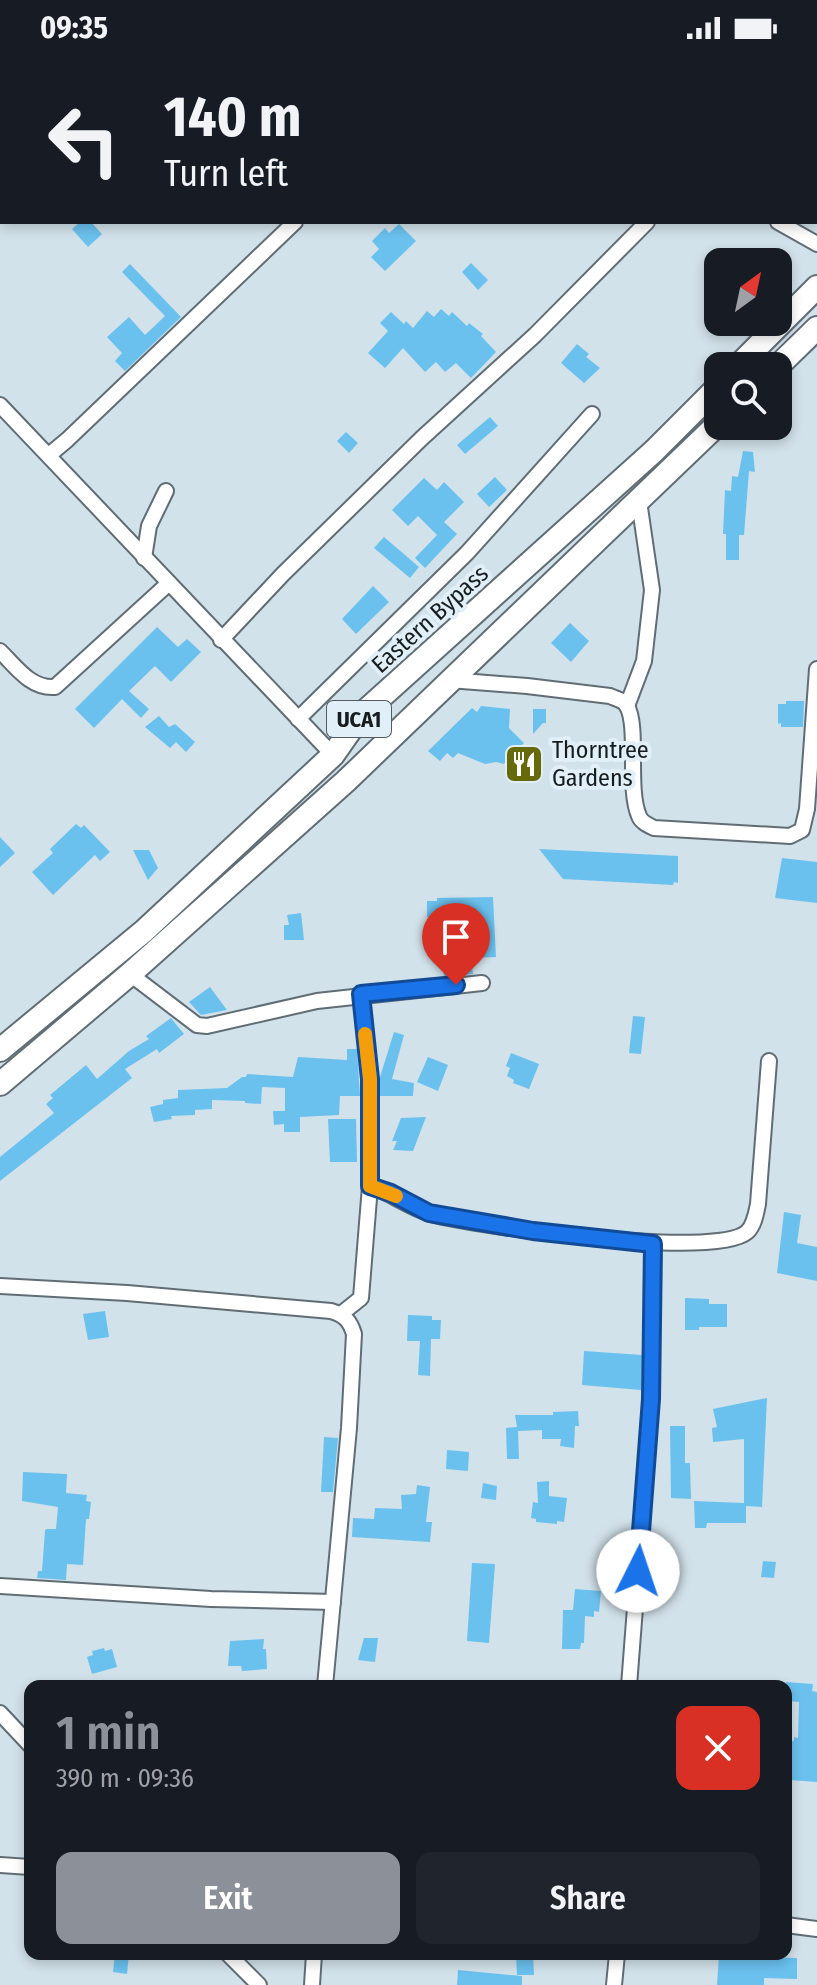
<!DOCTYPE html>
<meta charset="utf-8">
<style>
:root{--surface:#171b24;--page:#20242c;--text:#f1f3f6;--muted:#9ea1a6;--accent:#8c9099}
body{margin:0;font-family:"Fira Sans Condensed",sans-serif;background:var(--page);color:var(--text);height:100vh;display:flex;flex-direction:column;font-size:30px;white-space:nowrap}
*{box-sizing:border-box;margin:0}
p{font-size:26px;color:var(--muted)}
.icon{flex:none;width:44px;height:44px;fill:none;stroke:currentColor;stroke-width:2;stroke-linecap:round;stroke-linejoin:round}
.map{position:relative;flex:1;overflow:hidden}
.details{position:absolute;left:24px;top:1624px;width:768px;height:280px;display:flex;flex-direction:column;background:var(--surface);border-radius:16px;box-shadow:0 4px 12px #0003}
.details>*{flex:none}
.banner{position:absolute;left:0px;top:0px;width:818px;height:168px;box-shadow:0 4px 12px #0003;background:#171b24;color:var(--text);overflow:hidden}
.needle{width:52px;rotate:33deg}
.fabs{position:absolute;left:704px;top:192px;display:grid;gap:16px}
.fabs a{display:grid;place-items:center;width:88px;height:88px;border-radius:16px;background:var(--surface);box-shadow:0 4px 12px #0003;font-size:40px}
.pin{position:absolute;display:grid;place-items:center;width:68px;height:68px;color:#fff;margin:-82px -34px;border-radius:50% 50% 50% 0;rotate:-45deg;box-shadow:0 0 8px #0007}
.pin .icon{rotate:45deg}
.me{position:absolute;width:88px;margin:-44px;rotate:4deg;stroke-linejoin:round;filter:drop-shadow(0 0 6px #0008)}
.turn{display:flex;align-items:center;gap:28px;height:168px;padding:0 32px;font-size:36px}
.turn .icon{width:104px;height:104px;stroke-width:2.5}
.turn b{display:block;font-size:56px;line-height:68px}
.round{display:grid;place-items:center;flex:none;width:84px;height:84px;border-radius:16px;background:var(--page)}
.head{display:flex;align-items:center;justify-content:space-between;height:136px;padding:0 32px}
h1{font-size:48px;font-weight:600;line-height:60px;color:var(--accent)}
.primary-button{display:flex;gap:16px;margin-top:auto;padding:16px 32px}
.primary-button a{flex:1;height:92px;border-radius:16px;background:var(--accent);color:#fff;font-size:32px;font-weight:600;line-height:92px;text-align:center}
.primary-button a+a{background:var(--page);color:var(--text)}
.status{display:flex;justify-content:space-between;align-items:center;height:56px;padding:0 40px;background:var(--surface);direction:ltr}
.status svg{height:22px;fill:currentColor}
.map>svg:first-child{display:block}
</style>
<div class="status"><b>09:35</b><svg viewBox="0 0 49 12"><path d="M0 12V9h3v3zM5 12V6h3v6zM10 12V3h3v9zM15 12V0h3v12zM26 1h20v11H26zM47 4h2v5h-2z"/></svg></div>
<div class="map">
<svg width="817" height="1929" viewBox="0 0 817 1929">
<rect width="100%" height="100%" fill="#d2e2ea"/>
<!-- building -->
<g fill="#6bc1ee">
<polygon points="80,166 91,166 102,178 88,191 72,173"/>
<polygon points="399,168 416,185 385,215 371,201 379,193 372,185 385,172 389,177"/>
<polygon points="471,207 488,224 478,234 462,216"/>
<polygon points="130,208 181,261 125,315 115,305 122,297 107,281 129,261 145,279 165,260 122,216"/>
<polygon points="441,253 449,260 452,256 467,270 469,267 483,278 481,280 496,296 471,322 456,307 445,316 436,306 425,316 403,292 385,312 368,297 388,275 380,267 391,256 404,268 406,265 413,272 427,255 434,261"/>
<polygon points="577,288 589,298 586,301 600,312 584,327 561,307"/>
<polygon points="490,361 498,370 465,398 457,389"/>
<polygon points="346,376 358,387 349,397 337,385"/>
<polygon points="743,395 753,396 755,416 749,415 744,479 739,479 739,504 726,504 726,478 723,478 725,434 731,435 732,420 738,421"/>
<polygon points="495,421 507,434 489,451 477,438"/>
<polygon points="424,422 437,434 444,426 464,446 444,466 457,478 425,512 415,502 437,479 418,460 408,470 392,454"/>
<polygon points="384,481 419,511 410,522 374,492"/>
<polygon points="373,530 389,546 356,578 342,563"/>
<polygon points="570,567 589,585 571,606 551,587"/>
<polygon points="157,571 178,591 187,583 201,596 171,626 155,610 129,635 149,653 141,662 122,643 94,672 75,653"/>
<polygon points="786,645 804,645 803,671 781,671 781,667 778,668 778,648 786,648"/>
<polygon points="481,650 510,653 509,672 524,687 520,691 519,700 509,701 504,708 496,706 485,708 458,697 453,702 447,697 440,705 428,695 472,652 477,656"/>
<polygon points="533,653 546,653 546,667 543,667 533,678"/>
<polygon points="159,660 169,671 175,668 195,686 186,696 176,686 170,692 145,671"/>
<polygon points="76,768 81,772 84,769 110,796 100,805 95,799 53,839 32,816 53,797 50,793"/>
<polygon points="0,781 15,797 0,811"/>
<polygon points="539,793 678,800 678,827 674,826 673,829 563,823"/>
<polygon points="133,794 149,794 158,812 148,824"/>
<polygon points="782,802 817,806 817,847 775,842"/>
<polygon points="493,841 496,901 471,902 473,918 444,921 443,909 448,909 445,870 436,868 436,861 427,861 427,845 437,845 437,842"/>
<polygon points="301,857 304,884 284,884 284,869 289,869 287,859"/>
<polygon points="210,931 227,954 201,959 189,946"/>
<polygon points="633,960 645,961 641,998 629,997"/>
<polygon points="171,962 184,978 159,997 157,993 125,1013 132,1022 0,1125 0,1101 54,1057 46,1048 53,1042 50,1039 86,1009 97,1023 129,995 149,983 146,980"/>
<polygon points="394,976 404,979 392,1023 414,1027 413,1040 380,1040 380,1021"/>
<polygon points="347,993 357,993 360,1040 340,1040 339,1059 300,1061 300,1076 284,1076 284,1068 274,1069 273,1055 285,1055 285,1032 262,1031 261,1048 245,1047 245,1045 212,1044 212,1053 195,1054 195,1059 171,1060 172,1063 154,1066 150,1051 163,1048 163,1044 178,1042 178,1034 227,1032 242,1021 246,1021 247,1018 293,1021 298,1001 347,1004"/>
<polygon points="511,997 539,1008 529,1033 513,1027 514,1024 507,1020 510,1012 506,1010"/>
<polygon points="428,1001 448,1009 438,1035 417,1026"/>
<polygon points="426,1061 413,1095 393,1094 397,1085 392,1085 401,1062"/>
<polygon points="328,1063 356,1063 357,1106 330,1106"/>
<polygon points="784,1156 801,1159 797,1187 817,1191 817,1225 777,1217"/>
<polygon points="685,1242 709,1243 709,1248 727,1248 727,1271 699,1271 699,1274 685,1274"/>
<polygon points="105,1255 109,1281 88,1284 83,1258"/>
<polygon points="408,1259 432,1260 432,1264 441,1264 440,1283 431,1283 430,1320 418,1319 420,1285 407,1285"/>
<polygon points="584,1295 642,1299 641,1334 582,1329"/>
<polygon points="767,1342 762,1451 746,1450 746,1467 707,1467 706,1472 695,1472 694,1445 744,1447 744,1383 713,1386 712,1372 717,1371 713,1353"/>
<polygon points="578,1355 579,1370 575,1370 574,1392 560,1390 561,1383 542,1383 542,1374 518,1375 519,1403 507,1403 506,1372 517,1371 515,1359 553,1359 553,1356"/>
<polygon points="670,1370 685,1370 685,1407 690,1407 691,1443 671,1442"/>
<polygon points="324,1381 338,1382 333,1436 321,1436"/>
<polygon points="447,1394 469,1396 468,1415 446,1413"/>
<polygon points="23,1416 67,1418 66,1437 87,1439 86,1445 91,1446 89,1463 86,1463 83,1509 67,1508 66,1524 37,1522 38,1515 42,1515 45,1475 46,1473 56,1473 58,1451 22,1445"/>
<polygon points="549,1425 549,1440 567,1442 564,1466 557,1465 557,1468 536,1466 536,1463 531,1462 533,1446 538,1447 537,1426"/>
<polygon points="483,1427 497,1430 496,1444 481,1442"/>
<polygon points="417,1429 430,1431 426,1466 432,1466 430,1486 352,1481 353,1462 374,1463 375,1452 402,1453 401,1439 416,1438"/>
<polygon points="763,1505 776,1506 774,1522 761,1521"/>
<polygon points="472,1507 495,1508 489,1587 467,1585"/>
<polygon points="575,1533 601,1535 599,1556 594,1555 594,1561 585,1560 584,1587 581,1587 580,1593 562,1593 563,1554 573,1554"/>
<polygon points="364,1582 378,1582 375,1606 358,1604"/>
<polygon points="264,1583 263,1593 266,1593 267,1613 242,1615 241,1610 228,1610 230,1585"/>
<polygon points="104,1592 105,1595 112,1593 117,1611 92,1618 87,1601 93,1599 92,1595"/>
<polygon points="786,1626 813,1628 812,1635 817,1636 817,1726 789,1724 792,1685 794,1685 794,1681 798,1682 799,1646 786,1645"/>
<polygon points="115,1898 129,1898 127,1918 113,1916"/>
<polygon points="719,1898 765,1898 765,1901 797,1902 797,1923 764,1922 764,1929 717,1929"/>
<polygon points="533,1899 534,1919 517,1919 516,1900"/>
<polygon points="458,1914 522,1920 522,1929 457,1929"/>
</g>
<g fill="none" stroke-linecap="round" stroke-linejoin="round">
<!-- minor casing -->
<g stroke="#606d75" stroke-width="18">
<g id="minor">
<polyline points="531,0 533,2"/>
<polyline points="461,2 463,0"/>
<polyline points="816,13 817,12"/>
<polyline points="778,166 817,188"/>
<polyline points="0,349 333,699"/>
<polyline points="49,399 67,384 295,166"/>
<polyline points="144,502 149,470 166,435"/>
<polyline points="221,584 283,518 422,382 535,279 647,166"/>
<path d="M0,595C16,611 31,633 55,631L169,527"/>
<path d="M449,624L527,630L610,640C616,643 624,644 627,650C639,671 627,733 639,760C641,766 648,769 654,772L790,780L802,774L807,753L817,613"/>
<polyline points="627,650 644,605 652,534 639,445"/>
<polyline points="298,663 467,497 592,358"/>
<polyline points="130,918 197,969 207,970 317,945 482,927"/>
<path d="M361,938L370,1023V1130C391,1137 410,1152 431,1158C476,1170 715,1204 747,1176C754,1170 756,1158 758,1148L769,1005"/>
<path d="M0,1230L127,1237L331,1255C345,1259 350,1265 354,1278L349,1372L325,1630"/>
<polyline points="341,1258 361,1242 370,1130"/>
<polyline points="0,1530 211,1543 333,1546"/>
<polyline points="629,1630 651,1343 653,1188"/>
<polyline points="0,1657 30,1689"/>
<polyline points="0,1809 30,1811"/>
<polyline points="786,1869 817,1873"/>
<polyline points="228,1898 259,1929"/>
<polyline points="312,1929 314,1898"/>
<polyline points="614,1929 617,1898"/>
</g>
</g>
<!-- primary casing -->
<g stroke="#606d75" stroke-width="26">
<g id="primary">
<polyline points="738,310 817,231"/>
<polyline points="778,310 817,272"/>
<polyline points="0,994 144,875 333,699 361,659 654,395 718,331"/>
<polyline points="0,1028 130,918 346,725 718,368"/>
</g>
</g>
<!-- minor -->
<use href="#minor" stroke="#fff" stroke-width="14"/>
<!-- primary -->
<use href="#primary" stroke="#fff" stroke-width="22"/>
</g>
<g fill="none" stroke-linecap="round" stroke-linejoin="round">
<!-- route casing -->
<g stroke="#114b97" stroke-width="20">
<polyline id="route" points="456,929 361,938 370,1023 370,1130 391,1137 429,1157 533,1175 653,1188 651,1343 638,1515"/>
</g>
<!-- route -->
<use href="#route" stroke="#1a73e8" stroke-width="14"/>
<!-- slow -->
<polyline stroke="#f59e0b" stroke-width="14" points="365,978 370,1023 370,1130 396,1140"/>
</g>
<!-- icons -->
<defs>
<g id="restaurant-square" transform="scale(2)"><rect x="-9" y="-9" width="18" height="18" rx="4" fill="#666a0b" stroke="#e0eff8"/><path d="M-5-6h1v4h1v-4h1v4h1v-4h1v5L-1.5 .5V6h-2V.5L-5-1ZM5-6V6H3V1.5H1.5Q1.5-4 5-6Z" fill="#fff"/></g>
</defs>
<g fill-rule="evenodd">
<use href="#restaurant-square" x="524" y="708"/>
</g>
<g text-anchor="middle" stroke-width="8" stroke-linejoin="round" paint-order="stroke">
<!-- shield labels -->
<rect fill="#e0eff8" stroke="#535b60" stroke-width="2" x="327" y="645" width="64" height="36" rx="6"/>
<g font-size="22" font-weight="bold" fill="#171c1f">
<text x="359" y="671">UCA1</text>
</g>
<!-- street labels -->
<g font-size="24" fill="#171c1f" stroke="#e0eff8">
<text transform="translate(430 563) rotate(-42)" y="8">Eastern Bypass</text>
</g>
<!-- poi labels -->
<g font-size="24" fill="#171c1f" stroke="#e0eff8" text-anchor="start">
<text x="552" y="702">Thorntree<tspan x="552" dy="28">Gardens</tspan></text>
</g>
</g>
</svg>
<div class="fabs">
<a><svg class="needle" viewBox="-14 -14 28 28"><path d="M0-13l5 13h-10z" fill="#e53935"/><path d="M0 13l5-13h-10z" fill="#9ea1a6"/></svg></a>
<a><svg class="icon" aria-label="search" viewBox="0 0 24 24"><circle cx="10" cy="10" r="6"/><path d="M15 15l6 6"/></svg></a>
</div>
<div class="pin" style="left:456px;top:929px;background:#d93025"><svg class="icon" aria-label="arrive" viewBox="0 0 24 24"><path d="M6 21V4h12l-3 4 3 4H6"/></svg></div>
<svg class="me" style="left:638px;top:1515px" viewBox="-20 -20 40 40"><circle r="19" fill="#fff"/><path d="M0-13L10 11 0 6-10 11z" fill="#1a73e8"/></svg>
<div class="banner">
<div class="turn"><svg class="icon" aria-label="left" viewBox="0 0 24 24"><path d="M17 20v-9H6M10 6l-5 5 5 5"/></svg><div><b>140 m</b>Turn left</div></div>
</div>
<section class="details">
<div class="head"><div><h1>1 min</h1><p>390 m · 09:36</p></div><a class="round" style="background:#d93025;color:#fff"><svg class="icon" aria-label="close" viewBox="0 0 24 24"><path d="M6 6l12 12M18 6L6 18"/></svg></a></div>
<div class="primary-button"><a>Exit</a><a>Share</a></div>
</section>
</div>
